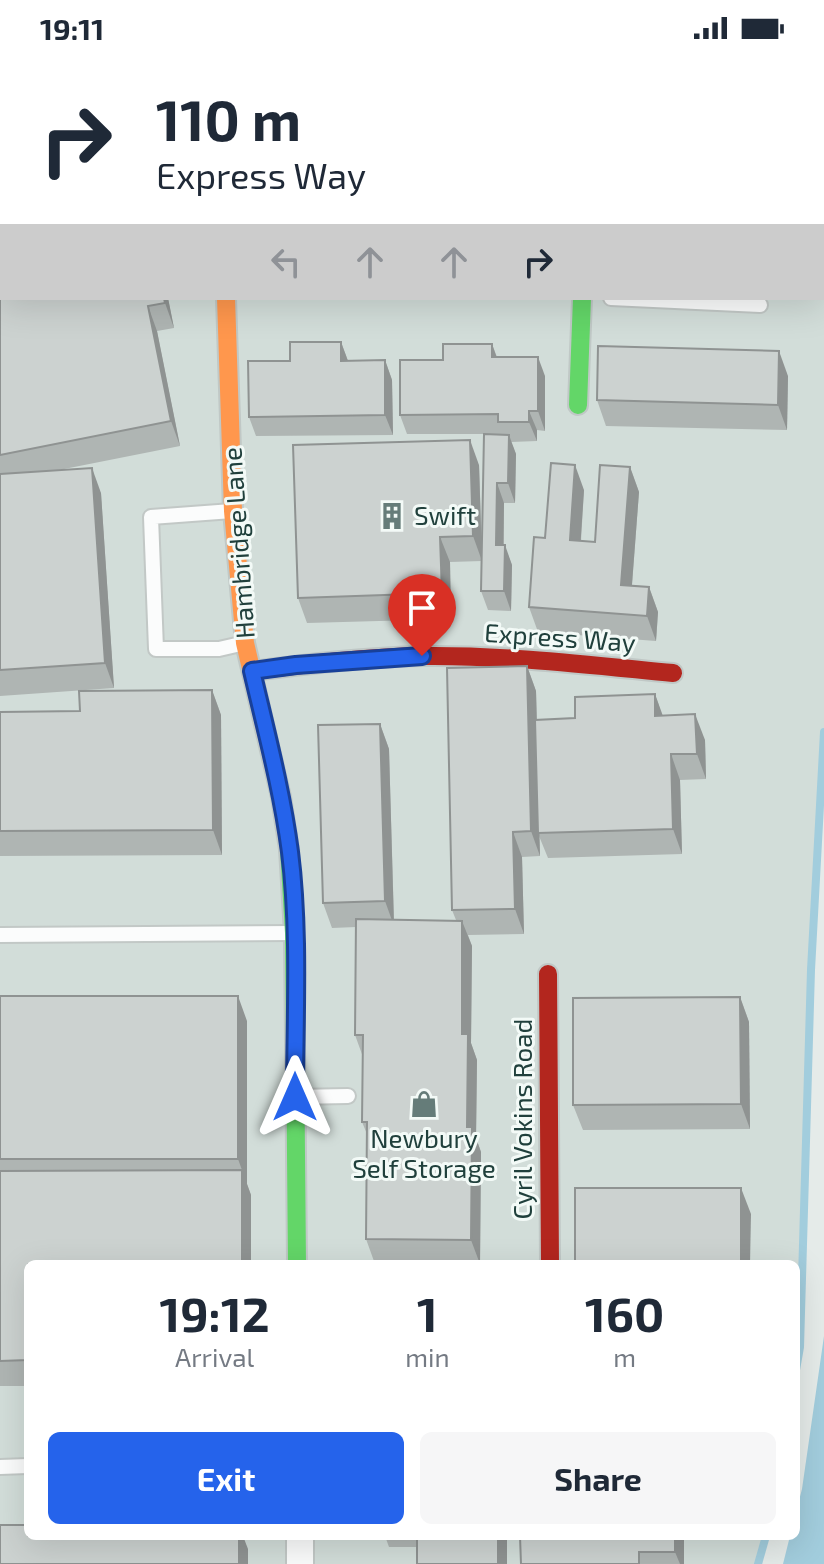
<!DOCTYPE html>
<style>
:root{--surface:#fff;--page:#f6f6f7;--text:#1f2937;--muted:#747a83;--accent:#2563eb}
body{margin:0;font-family:"Exo 2",sans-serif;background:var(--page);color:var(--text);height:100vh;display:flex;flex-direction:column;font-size:30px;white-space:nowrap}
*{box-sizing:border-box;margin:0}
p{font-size:26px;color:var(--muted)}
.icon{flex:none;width:44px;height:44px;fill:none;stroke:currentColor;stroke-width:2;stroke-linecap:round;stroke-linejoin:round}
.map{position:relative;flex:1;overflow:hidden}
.drawer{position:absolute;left:24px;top:1204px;width:776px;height:280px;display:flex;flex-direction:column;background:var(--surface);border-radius:12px;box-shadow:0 8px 32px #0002}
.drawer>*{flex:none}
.top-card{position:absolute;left:0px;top:0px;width:824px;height:244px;box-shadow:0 8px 32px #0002;background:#fff;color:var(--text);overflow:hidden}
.pin{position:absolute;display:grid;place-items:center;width:68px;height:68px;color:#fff;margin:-82px -34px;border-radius:50% 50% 50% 0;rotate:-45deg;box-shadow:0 0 8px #0007}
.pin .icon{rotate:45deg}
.me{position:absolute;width:88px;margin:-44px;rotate:0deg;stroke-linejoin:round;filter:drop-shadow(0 0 6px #0008)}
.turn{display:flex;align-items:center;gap:28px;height:168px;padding:0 24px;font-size:36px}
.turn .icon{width:104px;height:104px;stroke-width:2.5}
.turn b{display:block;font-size:56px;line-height:68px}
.lanes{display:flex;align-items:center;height:76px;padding:0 24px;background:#0003;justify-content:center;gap:40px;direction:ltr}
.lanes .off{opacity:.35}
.eta{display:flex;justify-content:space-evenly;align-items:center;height:136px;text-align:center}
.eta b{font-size:48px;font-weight:700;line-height:56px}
.primary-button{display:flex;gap:16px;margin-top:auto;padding:16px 24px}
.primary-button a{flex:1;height:92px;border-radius:12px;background:var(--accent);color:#fff;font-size:32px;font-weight:700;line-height:92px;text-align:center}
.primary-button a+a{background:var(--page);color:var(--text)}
.status{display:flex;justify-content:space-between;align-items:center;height:56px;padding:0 40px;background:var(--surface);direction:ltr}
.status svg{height:22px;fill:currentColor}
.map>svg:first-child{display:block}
</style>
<div class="status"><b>19:11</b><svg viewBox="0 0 49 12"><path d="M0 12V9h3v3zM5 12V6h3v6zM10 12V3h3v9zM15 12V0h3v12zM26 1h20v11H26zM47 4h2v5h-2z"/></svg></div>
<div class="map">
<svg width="824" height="1508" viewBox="0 0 824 1508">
<rect width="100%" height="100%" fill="#e5ebe9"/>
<!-- built -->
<path fill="#d2ddd9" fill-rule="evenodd" d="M0,0H824V676L811,914L800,1291L796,1314V1208H28V1480H766L758,1508H0ZM2,2H822V242H2Z"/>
<!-- water -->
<polygon fill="#a2cddd" points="824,1280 824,1508 783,1508 790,1480 796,1480 796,1456 802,1433"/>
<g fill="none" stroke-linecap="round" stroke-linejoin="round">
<!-- stream -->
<g stroke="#a2cddd" stroke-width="8">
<polyline points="796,1314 800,1291 811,914 824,676"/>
<polyline points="758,1508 766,1480"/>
</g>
<!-- lane casing -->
<g stroke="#c2c8c6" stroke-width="18">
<g id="lane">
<polyline points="303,2 303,0"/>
<polyline points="0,155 2,154"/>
<polyline points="611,242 760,249"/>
<polyline points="232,455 151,461 156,593 219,593 245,587"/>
<polyline points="0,879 294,877"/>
<polyline points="295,1041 348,1040"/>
<polyline points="0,1411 28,1410"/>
</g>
</g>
<!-- street casing -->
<g stroke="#c2c8c6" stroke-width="30">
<g id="street">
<polyline points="237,2 237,0"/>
<polyline points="300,1480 300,1508"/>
</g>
</g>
<!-- fast casing -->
<g stroke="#c0c8c6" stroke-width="22">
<g id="fast">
<polyline points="578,349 582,242"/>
<polyline points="289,793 294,877 297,1208"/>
</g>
</g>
<!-- slow casing -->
<g stroke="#c0c8c6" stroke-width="22">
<polyline id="slow" points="226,242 233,455 245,587 281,741 289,793"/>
</g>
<!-- jam casing -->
<g stroke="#c0c8c6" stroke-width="22">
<g id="jam">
<path d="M252,615C309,608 366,601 423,600C506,599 590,609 673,617"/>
<polyline points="548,918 550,1208"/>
</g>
</g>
<!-- lane -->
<use href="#lane" stroke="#fbfcfc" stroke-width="14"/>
<!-- street -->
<use href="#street" stroke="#fbfcfc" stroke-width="26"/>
<!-- fast -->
<use href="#fast" stroke="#63d668" stroke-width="18"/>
<!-- slow -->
<use href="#slow" stroke="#ff974d" stroke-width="18"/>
<!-- jam -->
<use href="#jam" stroke="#b3261e" stroke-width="18"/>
</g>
<!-- wall -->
<g fill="#afb5b3">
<polygon points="0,0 2,2 2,73 0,73"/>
<polygon points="650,0 795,0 794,2 650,2"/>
<polygon points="0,215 2,242 168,242 174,272 157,275 180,390 54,415 101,437 114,632 0,640"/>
<polygon points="341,286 348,305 385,304 392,324 393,379 256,380 249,361 290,305"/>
<polygon points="492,288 497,301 545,320 545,375 537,374 537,385 511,386 516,398 515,447 504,447 504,489 512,509 511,555 488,554 481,535 482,505 450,506 451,563 307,567 298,542 479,409 482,494 502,378 407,378 400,359 443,304"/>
<polygon points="788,320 787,374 606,370 597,344"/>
<polygon points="630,411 639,436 632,529 649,531 658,556 656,585 538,576 529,551 545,482 584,434 581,485 595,486"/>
<polygon points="527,610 536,635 537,664 575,662 655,638 662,659 705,684 706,723 680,724 682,798 548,802 539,780 540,800 522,801 524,878 468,879 472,890 471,987 477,1004 476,1082 481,1096 480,1208 375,1208 366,1183 367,1078 362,1066 363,1001 355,979 356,871 332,872 323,847 380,668 389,693 394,864 456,864 452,854"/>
<polygon points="212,634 221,659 222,799 0,800 0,656 80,655"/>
<polygon points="0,940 247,965 247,1128 251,1139 28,1208 28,1330 0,1330"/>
<polygon points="740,941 749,966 750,1073 583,1074 573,1049"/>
<polygon points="385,1480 506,1480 507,1508 417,1508 417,1491 389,1491"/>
<polygon points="684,1480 684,1508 521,1508"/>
</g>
<!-- shaded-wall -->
<g fill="#8f9392">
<polygon points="164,242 168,242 174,272 165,247"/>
<polygon points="148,250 157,275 180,390 171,365"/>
<polygon points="341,286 348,305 341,305"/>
<polygon points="492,288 499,308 492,301"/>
<polygon points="779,295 788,320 787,374 778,349"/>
<polygon points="538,301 545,320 545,375 538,355"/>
<polygon points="385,304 392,324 393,379 385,359"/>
<polygon points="529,355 537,374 537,385 529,366"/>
<polygon points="509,379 516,398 515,447 508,427"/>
<polygon points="470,384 479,409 482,505 473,480"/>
<polygon points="575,409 584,434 579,509 570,484"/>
<polygon points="630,411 639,436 630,554 621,529"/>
<polygon points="92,412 101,437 114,632 105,607"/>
<polygon points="497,427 504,447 503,509 496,489"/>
<polygon points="440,481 450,506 451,563 442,537"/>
<polygon points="505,489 512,509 511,555 504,535"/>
<polygon points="649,531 658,556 656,585 647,560"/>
<polygon points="527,610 536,635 540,800 531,775"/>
<polygon points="212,634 221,659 222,799 213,774"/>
<polygon points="655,638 664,663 655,660"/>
<polygon points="695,658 705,684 706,723 697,698"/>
<polygon points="380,668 389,693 394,870 385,845"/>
<polygon points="671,698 680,724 682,798 673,773"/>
<polygon points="513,776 522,801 524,878 515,853"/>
<polygon points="462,865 472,890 471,987 477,1004 476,1082 481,1096 480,1208 471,1184 462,978"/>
<polygon points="238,940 247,965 247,1128 251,1139 251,1208 242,1208 242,1114 238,1103"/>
<polygon points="740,941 749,966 750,1073 741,1048"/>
<polygon points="741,1132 751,1158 750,1208 741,1208"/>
<polygon points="239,1480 243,1480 248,1493 248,1508 239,1508"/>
<polygon points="498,1480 506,1480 507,1482 507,1508 498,1508"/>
<polygon points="675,1480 684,1480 684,1508 680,1508 675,1496"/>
</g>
<!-- building -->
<g fill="#ccd2d0" stroke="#8f9392" stroke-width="2">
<polygon points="0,0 182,0 182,2 2,2 2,46 0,46"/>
<polygon points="0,215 2,215 2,242 164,242 165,247 148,250 171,365 0,399"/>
<polygon points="290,286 341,286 341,305 385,304 385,359 249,361 248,305 290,305"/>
<polygon points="443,288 492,288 492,301 538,301 538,355 529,355 529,366 498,366 498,358 400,359 400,304 443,304"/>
<polygon points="598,290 779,295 778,349 597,344"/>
<polygon points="484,378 509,379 508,427 497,427 496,489 505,489 504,535 481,535"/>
<polygon points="470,384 473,480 440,481 442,537 298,542 293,389"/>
<polygon points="551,407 575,409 570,484 595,486 600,409 630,411 621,529 649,531 647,560 529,551 534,481 545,482"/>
<polygon points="92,412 105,607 0,614 0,418"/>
<polygon points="527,610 531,775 513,776 515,853 452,854 447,612"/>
<polygon points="212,634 213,774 0,775 0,656 80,655 79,635"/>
<polygon points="655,638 655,660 695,658 697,698 671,698 673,773 538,777 535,664 575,662 575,641"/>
<polygon points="380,668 385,845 323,847 318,669"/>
<polygon points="356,863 462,865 462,978 468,978 467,1071 472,1071 471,1184 366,1183 367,1066 362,1066 363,979 355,979"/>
<rect x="0" y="940" width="238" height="163"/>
<polygon points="740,941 741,1048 573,1049 573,942"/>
<polygon points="242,1114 242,1208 28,1208 28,1304 0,1305 0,1115"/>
<rect x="575" y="1132" width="166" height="76"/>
<polygon points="0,1469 28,1469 28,1480 239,1480 239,1508 0,1508"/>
<rect x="417" y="1480" width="81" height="28"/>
<polygon points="520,1480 675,1480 675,1496 639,1496 639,1508 521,1508"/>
</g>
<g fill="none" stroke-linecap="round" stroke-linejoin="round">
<!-- route casing -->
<g stroke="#184099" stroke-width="20">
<path id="route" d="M295,1041C295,962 300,875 290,796C282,735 266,675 252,615L296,609L422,600"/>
</g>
<!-- route -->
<use href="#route" stroke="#2563eb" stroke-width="14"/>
</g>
<!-- icons -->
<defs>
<g id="building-bare" transform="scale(2.16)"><path d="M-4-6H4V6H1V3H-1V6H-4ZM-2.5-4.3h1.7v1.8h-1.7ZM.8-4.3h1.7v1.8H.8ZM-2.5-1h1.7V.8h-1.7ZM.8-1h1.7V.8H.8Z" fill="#657c79" stroke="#f3faf7" stroke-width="2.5" paint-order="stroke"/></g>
<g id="shop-bare" transform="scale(2.16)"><path d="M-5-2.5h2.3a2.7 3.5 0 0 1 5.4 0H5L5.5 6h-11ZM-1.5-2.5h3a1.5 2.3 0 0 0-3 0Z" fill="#657c79" stroke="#f3faf7" stroke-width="2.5" paint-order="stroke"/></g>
</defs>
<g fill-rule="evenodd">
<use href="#building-bare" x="392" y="460"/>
<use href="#shop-bare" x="424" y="1048"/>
</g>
<g text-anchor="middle" stroke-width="6" stroke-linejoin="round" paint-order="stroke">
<!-- poi labels -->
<g font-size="26" fill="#20403c" stroke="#f3faf7" text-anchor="start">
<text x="414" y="469">Swift</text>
<text x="424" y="1092" text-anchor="middle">Newbury<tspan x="424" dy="30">Self Storage</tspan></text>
</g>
<!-- street labels -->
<g font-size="26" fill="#20403c" stroke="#f3faf7">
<text transform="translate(239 487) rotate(-94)" y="9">Hambridge Lane</text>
<text transform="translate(560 582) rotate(4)" y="9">Express Way</text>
<text transform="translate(523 1063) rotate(-90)" y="9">Cyril Vokins Road</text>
</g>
</g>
</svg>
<div class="pin" style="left:422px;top:600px;background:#d93025"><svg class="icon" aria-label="arrive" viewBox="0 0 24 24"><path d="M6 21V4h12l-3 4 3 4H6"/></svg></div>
<svg class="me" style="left:295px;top:1041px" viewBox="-20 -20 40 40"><path d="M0-17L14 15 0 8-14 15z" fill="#2563eb" stroke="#fff" stroke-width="4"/></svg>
<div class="top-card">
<div class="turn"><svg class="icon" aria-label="right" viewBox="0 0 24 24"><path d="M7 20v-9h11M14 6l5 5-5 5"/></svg><div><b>110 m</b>Express Way</div></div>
<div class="lanes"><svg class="icon off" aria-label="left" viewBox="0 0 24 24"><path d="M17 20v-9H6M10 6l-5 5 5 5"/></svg><svg class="icon off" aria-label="ahead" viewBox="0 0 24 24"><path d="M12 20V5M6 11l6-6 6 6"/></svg><svg class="icon off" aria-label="ahead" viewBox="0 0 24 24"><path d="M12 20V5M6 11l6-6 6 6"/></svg><svg class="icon" aria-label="right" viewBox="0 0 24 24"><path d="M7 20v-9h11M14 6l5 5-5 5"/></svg></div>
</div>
<section class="drawer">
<div class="eta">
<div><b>19:12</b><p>Arrival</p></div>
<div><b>1</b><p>min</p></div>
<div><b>160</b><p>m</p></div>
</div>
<div class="primary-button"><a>Exit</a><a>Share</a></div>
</section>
</div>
